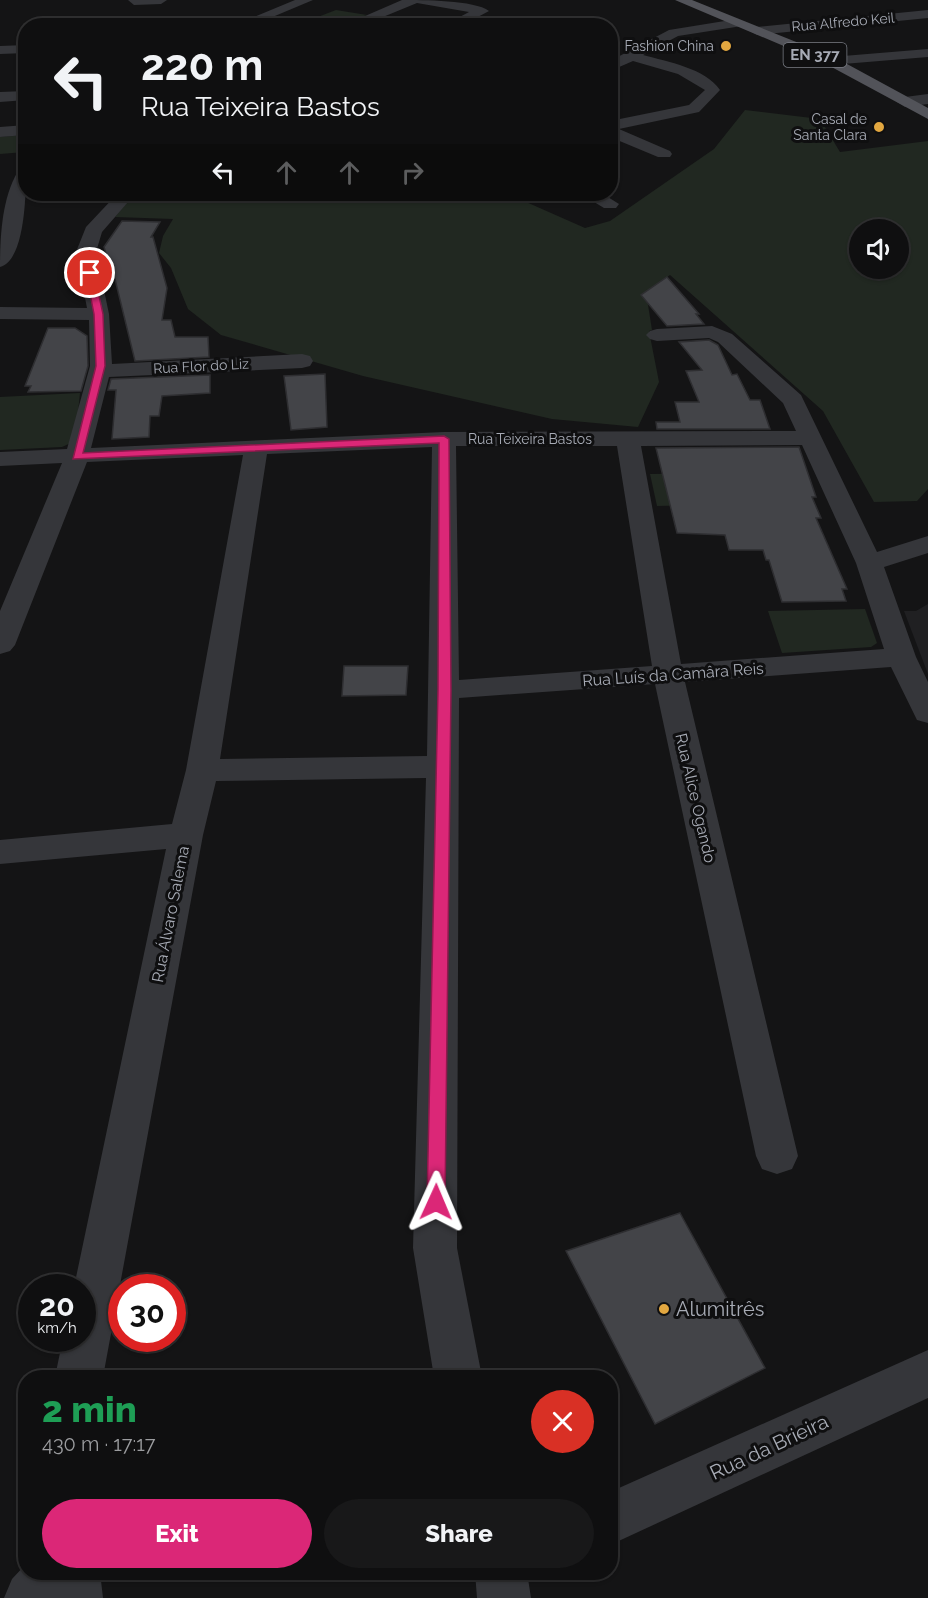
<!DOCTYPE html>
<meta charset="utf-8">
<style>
:root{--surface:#0f0f10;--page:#181819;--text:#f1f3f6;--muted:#9b9c9f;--line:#2f2f30;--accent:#db2777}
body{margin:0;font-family:Raleway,sans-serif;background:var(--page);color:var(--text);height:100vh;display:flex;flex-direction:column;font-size:22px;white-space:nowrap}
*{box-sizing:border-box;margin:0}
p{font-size:20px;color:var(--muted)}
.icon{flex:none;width:33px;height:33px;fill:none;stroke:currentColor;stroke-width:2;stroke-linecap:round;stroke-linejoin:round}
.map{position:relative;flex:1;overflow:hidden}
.drawer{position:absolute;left:18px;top:1370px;width:600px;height:210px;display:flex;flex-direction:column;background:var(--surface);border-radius:24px;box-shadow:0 2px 4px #0004,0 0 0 2px var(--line)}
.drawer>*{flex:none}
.banner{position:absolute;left:18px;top:18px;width:600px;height:183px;border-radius:24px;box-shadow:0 2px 4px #0004,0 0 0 2px var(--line);background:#0f0f10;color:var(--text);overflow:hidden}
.buttons{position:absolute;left:849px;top:219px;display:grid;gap:12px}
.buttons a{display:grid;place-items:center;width:60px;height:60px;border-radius:50%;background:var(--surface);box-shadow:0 2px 4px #0004,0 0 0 2px var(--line);font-size:30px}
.speed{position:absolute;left:18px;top:1274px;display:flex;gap:12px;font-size:30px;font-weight:700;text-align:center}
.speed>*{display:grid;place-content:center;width:78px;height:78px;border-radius:50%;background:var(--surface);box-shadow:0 2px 4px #0004,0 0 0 2px var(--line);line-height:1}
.speed small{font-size:15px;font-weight:400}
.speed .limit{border:9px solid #d22;background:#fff;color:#111}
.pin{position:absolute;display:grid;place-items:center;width:51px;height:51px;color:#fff;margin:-26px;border:3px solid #fff;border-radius:50%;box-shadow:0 2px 6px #0007}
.me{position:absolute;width:66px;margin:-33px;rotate:1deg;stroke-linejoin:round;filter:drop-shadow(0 0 4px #0008)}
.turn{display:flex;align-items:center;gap:21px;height:126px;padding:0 24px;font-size:27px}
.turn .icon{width:78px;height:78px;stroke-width:2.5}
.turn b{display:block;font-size:42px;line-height:51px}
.lanes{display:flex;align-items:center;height:57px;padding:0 24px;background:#0003;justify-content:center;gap:30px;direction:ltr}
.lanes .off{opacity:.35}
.round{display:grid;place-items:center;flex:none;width:63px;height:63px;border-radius:32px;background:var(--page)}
.overview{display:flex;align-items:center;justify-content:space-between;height:102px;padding:0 24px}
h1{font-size:36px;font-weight:800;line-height:45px;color:#1e9e55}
.button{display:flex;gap:12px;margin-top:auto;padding:12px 24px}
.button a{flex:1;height:69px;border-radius:36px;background:var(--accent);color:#fff;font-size:24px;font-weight:800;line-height:69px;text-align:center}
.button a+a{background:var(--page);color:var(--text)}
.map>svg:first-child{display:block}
</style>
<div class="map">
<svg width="928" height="1598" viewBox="0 0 928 1598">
<rect width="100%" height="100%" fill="#141415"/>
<!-- built -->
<polygon fill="#202022" points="928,604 928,674 904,611 916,611"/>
<!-- green -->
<g fill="#212821" fill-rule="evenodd">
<polygon points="336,10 367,15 337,25 297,25"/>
<path d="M745,110L820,119L840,152L928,141V489L917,501L874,502L823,411L670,275L646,292L652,330L649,331L659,382L638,427L552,419L363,376L221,335L188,309L171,268L159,253L163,236L173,219L115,217L128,201L184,203L194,194H508L585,228L610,221L714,149ZM860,230H898V268H860Z"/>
<polygon points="25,135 25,152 0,154 0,137"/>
<polygon points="80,393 75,441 62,447 0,450 0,397"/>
<polygon points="732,473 740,504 657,506 650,474"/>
<polygon points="865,609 877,643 871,647 782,653 768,611"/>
</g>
<!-- building -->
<g fill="#434448" stroke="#2e2e31" stroke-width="1.5">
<polygon points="122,221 160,222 151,237 153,237 167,288 162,320 171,320 175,337 208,337 209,357 135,361 113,271 111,271 104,247"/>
<polygon points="667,277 699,314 696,314 704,324 667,326 641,295"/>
<polygon points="48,328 75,328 87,336 88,366 81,391 28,392 31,386 25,386"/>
<polygon points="709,340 718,345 732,375 737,374 750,400 760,400 770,429 657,429 656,422 680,422 675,402 699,402 686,371 702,370 679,342"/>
<polygon points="325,374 327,427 291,430 284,376"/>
<polygon points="210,375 210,393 162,396 159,416 150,416 149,437 112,439 116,390 108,390 111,379"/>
<polygon points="799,447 816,497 812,497 821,518 816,518 847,589 842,589 846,601 782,602 769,560 766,560 763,550 729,550 725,535 677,533 656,448"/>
<polygon points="344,666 408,666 406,695 342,696"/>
<polygon points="680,1213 765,1368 655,1424 566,1251"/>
</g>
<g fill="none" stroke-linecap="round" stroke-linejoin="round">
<!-- minor -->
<g fill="#35363a" fill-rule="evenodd">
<polygon points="128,0 167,0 161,4 134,5"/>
<polygon points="295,0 313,0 251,26 232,26"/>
<path d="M402,0C422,0 475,0 489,11L461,26H443L469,12L417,3L361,26H342Z"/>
<polygon points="928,10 928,18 757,35 750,31 757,27"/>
<path d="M737,19L744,23L742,26L678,36L643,55C668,62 705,68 720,90L699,112L619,129L670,151L672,154L670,157H658L610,137V121L689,105L705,90L678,74L633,61L610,71V61L669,30Z"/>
<polygon points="26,45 26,53 0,54 0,46"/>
<polygon points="928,49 928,57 831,65 824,61 831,57"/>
<polygon points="26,91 26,100 0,102 0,92"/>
<polygon points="928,94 928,104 905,107 897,102 905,97"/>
<polygon points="26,125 26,135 0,137 0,127"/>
<path d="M26,167C26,189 26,260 0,267C0,235 2,195 20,168Z"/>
<path d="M117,194H135L102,232L96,252L109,314L112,364L302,354L310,356L313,361L310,366L302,368L109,377L91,448L444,432L796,431L783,403L718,342L709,338L657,341L650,339L646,335L650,331L657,329L712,326L732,334L801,395L877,552L928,536V553L884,567L916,657L928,682V723L917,720L891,667L685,682L798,1156L792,1169L777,1174L762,1169L756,1156L655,684L459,698L457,1248L482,1377H434L413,1248L426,778L216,781L203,835L103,1377H55L63,1338H82V1287H74L166,849L0,864V840L172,824L186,770L243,455L87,462L15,645L10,651L0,654V611L62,463L0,466V452L67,449L90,366L89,320L0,319V307L87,308L76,252L86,227ZM802,445L856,563L884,649L681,664L641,446ZM456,446H617L652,666L459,680ZM432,447L427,756L220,759L267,454Z"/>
<polygon points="581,194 603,194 619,204 616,208 604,208"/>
<polygon points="928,1350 928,1398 610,1545 610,1492"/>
<polygon points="26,1564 26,1572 100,1572 103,1598 4,1598 12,1579"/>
<polygon points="475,1572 527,1572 531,1598 477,1598"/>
</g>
<!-- major -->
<polygon fill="#525359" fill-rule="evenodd" points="675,0 692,0 836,58 928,108 928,119 826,64"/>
</g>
<!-- route -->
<polygon fill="#db2777" stroke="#8e194d" stroke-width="1.5" points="90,271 94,273 103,314 105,366 83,453 444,436 449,439 451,690 445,1202 442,1208 436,1210 429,1208 427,1202 438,690 439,443 73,459 96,366 94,314 86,273"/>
<!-- markers -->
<g fill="#e2a740" stroke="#0f0f10" stroke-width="2">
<circle cx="726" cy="46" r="6"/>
<circle cx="879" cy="127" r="6"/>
<circle cx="664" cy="1309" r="6"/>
</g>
<g text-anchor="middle" stroke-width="6" stroke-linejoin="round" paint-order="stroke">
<!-- far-street labels -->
<g font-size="14" fill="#a7abb5" stroke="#0f0f10">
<text transform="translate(843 22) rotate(-5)" y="5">Rua Alfredo Keil</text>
<text transform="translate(201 366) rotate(-3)" y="5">Rua Flor do Liz</text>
<text x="530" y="444">Rua Teixeira Bastos</text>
</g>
<!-- far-poi labels -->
<g font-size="14" fill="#a7abb5" stroke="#0f0f10" text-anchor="end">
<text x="714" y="51">Fashion China</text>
<text x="867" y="124">Casal de<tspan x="867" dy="16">Santa Clara</tspan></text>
</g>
<!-- shield labels -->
<rect fill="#0f0f10" stroke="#797c84" stroke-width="1.5" x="783.5" y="43" width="63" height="24" rx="4.5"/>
<g font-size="15" font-weight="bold" fill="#a7abb5">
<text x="815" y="60">EN 377</text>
</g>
<!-- street labels -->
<g font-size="16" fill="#a7abb5" stroke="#0f0f10">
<text transform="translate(673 674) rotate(-4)" y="6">Rua Luís da Camâra Reis</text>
<text transform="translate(696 798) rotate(77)" y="6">Rua Alice Ogando</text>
<text transform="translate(170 914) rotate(-79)" y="6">Rua Álvaro Salema</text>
</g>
<!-- near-poi labels -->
<g font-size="20" fill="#a7abb5" stroke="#0f0f10" text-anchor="start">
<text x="676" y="1316">Alumitrês</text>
</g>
<!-- near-street labels -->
<g font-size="20" fill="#a7abb5" stroke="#0f0f10">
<text transform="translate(769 1447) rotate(-25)" y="7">Rua da Brieira</text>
</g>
</g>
</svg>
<div class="buttons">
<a><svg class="icon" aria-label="sound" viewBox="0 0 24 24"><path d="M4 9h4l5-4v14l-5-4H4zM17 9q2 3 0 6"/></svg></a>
</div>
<div class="speed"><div>20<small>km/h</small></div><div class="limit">30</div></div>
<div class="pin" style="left:90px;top:273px;background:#d93025"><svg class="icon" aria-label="arrive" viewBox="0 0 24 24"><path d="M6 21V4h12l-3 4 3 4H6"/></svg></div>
<svg class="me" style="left:436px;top:1202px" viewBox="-20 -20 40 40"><path d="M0-17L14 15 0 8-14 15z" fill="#db2777" stroke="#fff" stroke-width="4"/></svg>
<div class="banner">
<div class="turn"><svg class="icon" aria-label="left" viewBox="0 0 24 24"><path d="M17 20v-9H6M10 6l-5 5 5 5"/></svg><div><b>220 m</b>Rua Teixeira Bastos</div></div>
<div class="lanes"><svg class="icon" aria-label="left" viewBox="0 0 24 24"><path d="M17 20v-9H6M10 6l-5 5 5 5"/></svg><svg class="icon off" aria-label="ahead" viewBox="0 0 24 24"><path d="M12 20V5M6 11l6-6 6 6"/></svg><svg class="icon off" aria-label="ahead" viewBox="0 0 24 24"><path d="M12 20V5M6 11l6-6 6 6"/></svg><svg class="icon off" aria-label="right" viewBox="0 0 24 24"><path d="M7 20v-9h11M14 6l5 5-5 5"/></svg></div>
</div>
<section class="drawer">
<div class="overview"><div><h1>2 min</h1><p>430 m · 17:17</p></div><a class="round" style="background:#d93025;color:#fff"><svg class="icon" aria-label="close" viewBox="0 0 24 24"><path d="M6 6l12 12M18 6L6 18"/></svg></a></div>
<div class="button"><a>Exit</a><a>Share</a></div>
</section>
</div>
